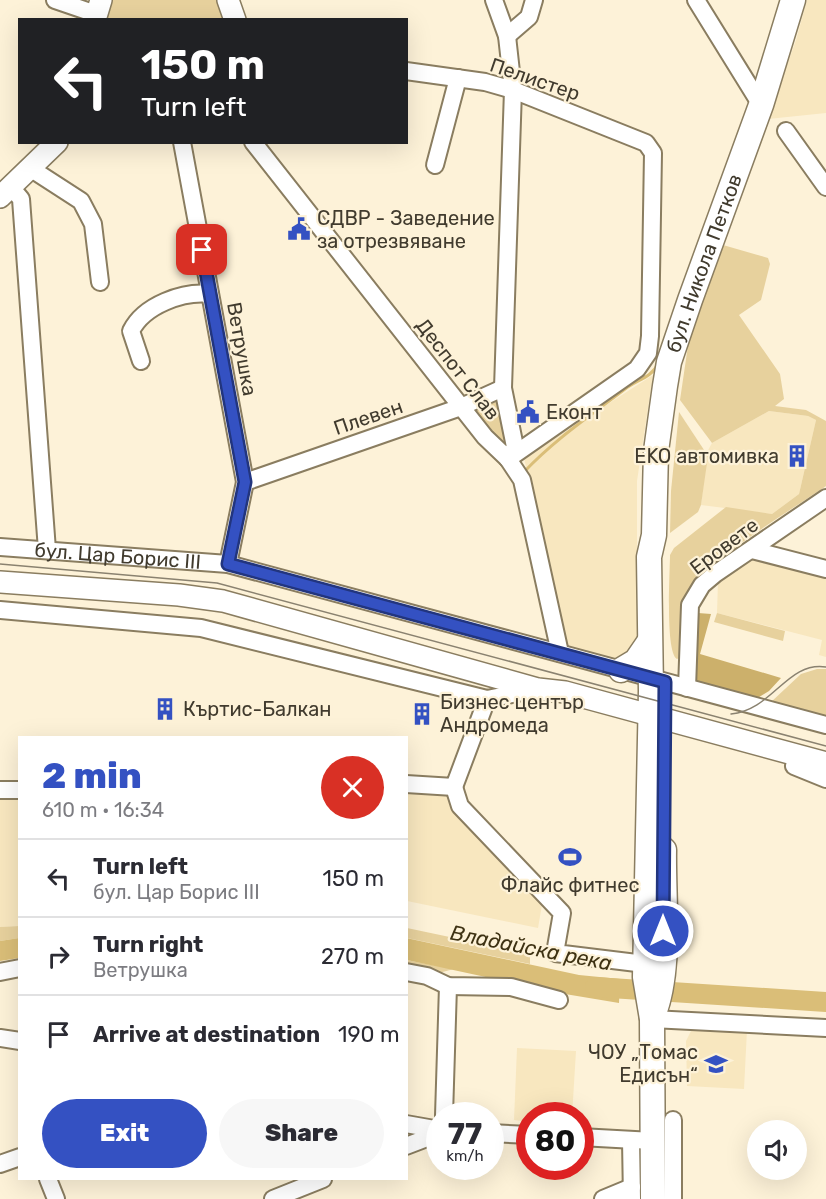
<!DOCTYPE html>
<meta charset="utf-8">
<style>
:root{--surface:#fff;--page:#f7f7f7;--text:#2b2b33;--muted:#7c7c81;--line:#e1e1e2;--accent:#3451c2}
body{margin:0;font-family:Rubik,sans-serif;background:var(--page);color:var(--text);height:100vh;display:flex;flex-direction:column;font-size:22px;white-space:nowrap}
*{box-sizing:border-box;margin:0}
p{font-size:20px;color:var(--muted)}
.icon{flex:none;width:33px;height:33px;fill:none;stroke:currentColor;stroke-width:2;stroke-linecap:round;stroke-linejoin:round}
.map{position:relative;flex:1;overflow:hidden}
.sheet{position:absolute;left:18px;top:736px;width:390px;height:444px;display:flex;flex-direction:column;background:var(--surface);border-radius:0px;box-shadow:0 6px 24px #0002}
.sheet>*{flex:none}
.top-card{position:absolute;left:18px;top:18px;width:390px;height:126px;border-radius:0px;box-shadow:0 6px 24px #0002;background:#202124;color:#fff;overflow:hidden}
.controls{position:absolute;left:747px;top:1120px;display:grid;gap:12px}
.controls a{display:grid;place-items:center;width:60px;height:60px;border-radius:50%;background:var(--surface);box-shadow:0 6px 24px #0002;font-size:30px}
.speed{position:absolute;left:426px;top:1102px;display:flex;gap:12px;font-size:30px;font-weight:700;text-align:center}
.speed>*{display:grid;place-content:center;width:78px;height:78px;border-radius:50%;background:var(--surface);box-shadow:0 6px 24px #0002;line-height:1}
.speed small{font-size:15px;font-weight:400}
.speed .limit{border:9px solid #d22;background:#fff;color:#111}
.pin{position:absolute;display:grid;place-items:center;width:51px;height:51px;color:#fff;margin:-26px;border-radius:12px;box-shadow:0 3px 9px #0006}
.me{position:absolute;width:66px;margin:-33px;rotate:0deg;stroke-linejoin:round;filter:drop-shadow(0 0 4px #0008)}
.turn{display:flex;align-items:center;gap:21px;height:126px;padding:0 24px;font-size:27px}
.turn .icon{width:78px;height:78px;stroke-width:2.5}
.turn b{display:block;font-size:42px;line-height:51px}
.round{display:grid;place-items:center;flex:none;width:63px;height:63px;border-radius:32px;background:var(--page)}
.headline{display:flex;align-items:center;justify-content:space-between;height:102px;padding:0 24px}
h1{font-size:36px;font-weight:800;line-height:45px;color:var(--accent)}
.primary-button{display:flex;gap:12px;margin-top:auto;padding:12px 24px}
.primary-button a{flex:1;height:69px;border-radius:36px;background:var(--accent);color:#fff;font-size:24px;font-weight:800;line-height:69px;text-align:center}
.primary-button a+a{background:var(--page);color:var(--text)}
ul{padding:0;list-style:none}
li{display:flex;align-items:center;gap:18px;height:78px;padding:0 24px;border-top:2px solid var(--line)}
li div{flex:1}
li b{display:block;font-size:22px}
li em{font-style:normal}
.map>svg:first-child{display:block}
</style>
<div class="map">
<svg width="826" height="1199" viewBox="0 0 826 1199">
<rect width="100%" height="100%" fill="#fdf2d8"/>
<!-- built -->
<g fill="#f8e7bf">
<polygon points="807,0 826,0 826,113 768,119 796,40"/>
<polygon points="653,375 637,481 637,635 632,652 613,662 563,650 562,622 524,458"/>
<polygon points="769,411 808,416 816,420 799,494 772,514 701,505 707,452 712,443"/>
<polygon points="756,556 826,575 826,657 819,655 822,640 717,613 718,581"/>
<polygon points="406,791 447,794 453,797 543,899 538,928 407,901"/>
<polygon points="19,798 19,926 0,927 0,799"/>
<polygon points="692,1029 747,1030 744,1089 687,1086 686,1041"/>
<polygon points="517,1048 576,1051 572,1116 530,1116 529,1122 514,1120"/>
</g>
<!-- green -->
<g fill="#e7d19d">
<polygon points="111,0 218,0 226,20 103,20"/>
<path d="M723,245L768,258L770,264L761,300L739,315L780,374L784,399L775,406L806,410L826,421V486C793,509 705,561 688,593C678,611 682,638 681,657L677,659C665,652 670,572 670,555L674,548L726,507L772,514L799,494L816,420L808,416L769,411L712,443L680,400L690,332Z"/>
<polygon points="499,401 511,439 505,449 470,410"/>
<polygon points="679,412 708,456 701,505 698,512 670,533 671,491"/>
<polygon points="717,613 785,631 783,641 714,622"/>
<polygon points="817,669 826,669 826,717 770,703 801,674"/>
<polygon points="19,926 19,938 0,941 0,927"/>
<polygon points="407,928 530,954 530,964 407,938"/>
<polygon points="406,960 454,969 427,976 407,972"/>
</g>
<!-- forest -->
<polygon fill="#ccb06b" points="698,613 711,614 700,654 781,678 769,691 756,699 693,682 694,618"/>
<!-- water -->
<g fill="#dabe78">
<polygon points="19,938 19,958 0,961 0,941"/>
<polygon points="406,938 579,975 620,979 619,1003 565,994 407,960"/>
</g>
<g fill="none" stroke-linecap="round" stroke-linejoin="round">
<!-- stream -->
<path stroke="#dabe78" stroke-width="3" d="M524,472C554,440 591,415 625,389C637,380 652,377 658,364"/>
<!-- river -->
<polyline stroke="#dabe78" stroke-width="20" points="595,987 826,1002"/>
<!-- minor casing -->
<g stroke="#8a7d60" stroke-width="20">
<g id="minor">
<polyline points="55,0 96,14"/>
<polyline points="494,0 507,36 513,90 503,388 515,447 508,459"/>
<polyline points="696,0 761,105"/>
<polyline points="507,36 529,17 534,0"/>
<polyline points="406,71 485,82 513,90 646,143 653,153 650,336 648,353 637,369 508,459"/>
<polyline points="786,131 826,187"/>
<polyline points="182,142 245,482 228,564"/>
<polyline points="253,142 485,437 508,459 522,480 560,653"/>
<polyline points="435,165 458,78"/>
<polyline points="30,168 81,201 93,224 100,282"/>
<polyline points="11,187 21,199 47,550"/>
<path d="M141,361L131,331C144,305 183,291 210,294"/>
<polyline points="245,482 461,407 503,388"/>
<path id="s1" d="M0,547L228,564L826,725"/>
<polyline points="752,550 826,569"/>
<polyline points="0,610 201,628 487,699 538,689"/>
<polyline points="687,688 690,605 702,585 715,574 826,498"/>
<polyline points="794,766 826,779"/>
<polyline points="406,784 454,787 487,699"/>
<polyline points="454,787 460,806 562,913 555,953 645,964"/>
<polyline points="0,790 20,790"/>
<polyline points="0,972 20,968"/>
<polyline points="406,972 427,976 448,986 511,987 559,1000"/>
<polyline points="652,1019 826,1028"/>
<polyline points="0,1038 20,1041"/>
<polyline points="444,1116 448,986"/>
<polyline points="673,1120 673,1199"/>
<polyline points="406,1124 440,1130"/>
<polyline points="490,1133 530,1135"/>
<polyline points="580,1137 653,1141"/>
<polyline points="631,1140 632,1199"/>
<polyline points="406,1146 440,1133"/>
<polyline points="0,1164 20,1157"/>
<polyline points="48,1179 56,1199"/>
<polyline points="273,1199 323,1179"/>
<polyline points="603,1199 632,1187"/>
</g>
</g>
<!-- major casing -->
<g stroke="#8a7d60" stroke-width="24">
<g id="major">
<polyline points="228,0 235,20"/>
<polyline points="95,20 101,0"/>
<polyline points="0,197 57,142"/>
<polyline points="0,582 179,595 223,601 538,689 565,692 826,763"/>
</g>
</g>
<!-- highway casing -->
<g stroke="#8a7d60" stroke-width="27">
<g id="highway">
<polyline points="621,670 636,661 649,642"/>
<path d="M652,1018C672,973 663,900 664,850"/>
<path id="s2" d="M653,1199L652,1019L645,977L651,691L649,557L654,535L656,451L665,386L669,362L690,300L761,105L793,0"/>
</g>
</g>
<!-- minor -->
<use href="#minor" stroke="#fff" stroke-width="16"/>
<!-- major -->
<use href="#major" stroke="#fff" stroke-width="21"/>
<!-- highway -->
<use href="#highway" stroke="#fff" stroke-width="24"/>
<!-- tram -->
<g stroke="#8a8270" stroke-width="1.5">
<polyline points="0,564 217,583 826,746"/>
<path d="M731,714C773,710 787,661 826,667"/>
</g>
</g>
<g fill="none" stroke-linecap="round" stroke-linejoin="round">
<!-- route casing -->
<g stroke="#22357e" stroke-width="15">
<polyline id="route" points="202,250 245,482 228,564 665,682 663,931"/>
</g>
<!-- route -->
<use href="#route" stroke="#3451c2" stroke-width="10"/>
</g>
<!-- icons -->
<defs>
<g id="civic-bare" transform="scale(1.8)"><path d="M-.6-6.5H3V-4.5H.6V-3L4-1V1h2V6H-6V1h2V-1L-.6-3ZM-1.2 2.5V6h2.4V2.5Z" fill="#3451c2" stroke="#fdf2d8" stroke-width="2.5" paint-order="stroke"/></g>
<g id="building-bare" transform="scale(1.8)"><path d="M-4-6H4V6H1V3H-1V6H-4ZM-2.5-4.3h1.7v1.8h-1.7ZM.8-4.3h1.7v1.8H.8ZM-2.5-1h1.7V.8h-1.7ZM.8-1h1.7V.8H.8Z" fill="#3451c2" stroke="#fdf2d8" stroke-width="2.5" paint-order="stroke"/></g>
<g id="stadium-bare" transform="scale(1.8)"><path d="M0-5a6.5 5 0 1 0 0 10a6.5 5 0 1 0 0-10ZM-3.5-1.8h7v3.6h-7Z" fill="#3451c2" stroke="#fdf2d8" stroke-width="2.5" paint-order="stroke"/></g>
<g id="school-bare" transform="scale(1.8)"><path d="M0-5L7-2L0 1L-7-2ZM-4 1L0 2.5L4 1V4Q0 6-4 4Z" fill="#3451c2" stroke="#fdf2d8" stroke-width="2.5" paint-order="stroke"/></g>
</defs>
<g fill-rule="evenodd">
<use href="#civic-bare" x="299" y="229"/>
<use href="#civic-bare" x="528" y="412"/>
<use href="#building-bare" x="797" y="456"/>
<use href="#building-bare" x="165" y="709"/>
<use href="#building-bare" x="422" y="714"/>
<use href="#stadium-bare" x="570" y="857"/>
<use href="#school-bare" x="716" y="1064"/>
</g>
<g text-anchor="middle" stroke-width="4.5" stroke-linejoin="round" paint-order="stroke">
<!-- street labels -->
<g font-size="20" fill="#413b2e" stroke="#fdf2d8">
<text transform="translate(535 79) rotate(19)" y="7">Пелистер</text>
<text dy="7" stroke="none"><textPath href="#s2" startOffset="944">бул. Никола Петков</textPath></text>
<text transform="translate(242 349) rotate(80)" y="7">Ветрушка</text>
<text transform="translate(458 369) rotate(52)" y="7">Деспот Слав</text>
<text transform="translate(368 417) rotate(-19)" y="7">Плевен</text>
<text transform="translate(724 546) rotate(-37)" y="7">Еровете</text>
<text dy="7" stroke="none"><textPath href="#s1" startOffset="118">бул. Цар Борис III</textPath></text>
</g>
<!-- poi labels -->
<g font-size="20" fill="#413b2e" stroke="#fdf2d8" text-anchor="start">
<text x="317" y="225">СДВР - Заведение<tspan x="317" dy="23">за отрезвяване</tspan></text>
<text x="546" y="419">Еконт</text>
<text x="779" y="463" text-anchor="end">EKO автомивка</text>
<text x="440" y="709">Бизнес център<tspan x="440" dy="23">Андромеда</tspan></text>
<text x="183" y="716">Къртис-Балкан</text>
<text x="570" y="892" text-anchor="middle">Флайс фитнес</text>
<text x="698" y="1059" text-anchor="end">ЧОУ „Томас<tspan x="698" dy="23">Едисън“</tspan></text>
</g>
<!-- water labels -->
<g font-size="21" font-style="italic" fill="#3e3213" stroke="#fdf2d8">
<text transform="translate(531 948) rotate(11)" y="7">Владайска река</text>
</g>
</g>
</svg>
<div class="controls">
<a><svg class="icon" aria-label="sound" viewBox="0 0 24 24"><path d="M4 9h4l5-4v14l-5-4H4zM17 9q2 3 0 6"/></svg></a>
</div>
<div class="speed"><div>77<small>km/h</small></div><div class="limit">80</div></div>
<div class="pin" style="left:202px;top:250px;background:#d93025"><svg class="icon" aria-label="arrive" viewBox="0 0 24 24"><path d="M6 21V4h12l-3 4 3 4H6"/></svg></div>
<svg class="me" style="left:663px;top:931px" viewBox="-20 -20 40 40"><circle r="17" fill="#3451c2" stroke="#fff" stroke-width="3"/><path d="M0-11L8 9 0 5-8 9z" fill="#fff"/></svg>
<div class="top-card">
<div class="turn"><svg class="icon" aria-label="left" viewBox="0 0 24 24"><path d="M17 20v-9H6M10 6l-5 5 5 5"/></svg><div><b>150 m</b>Turn left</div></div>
</div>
<section class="sheet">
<div class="headline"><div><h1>2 min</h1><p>610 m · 16:34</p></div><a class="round" style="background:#d93025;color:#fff"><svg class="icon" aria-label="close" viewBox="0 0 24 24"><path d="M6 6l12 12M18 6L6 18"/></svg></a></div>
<ul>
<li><svg class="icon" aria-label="left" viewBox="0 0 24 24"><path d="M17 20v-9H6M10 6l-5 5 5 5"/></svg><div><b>Turn left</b><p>бул. Цар Борис III</p></div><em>150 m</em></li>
<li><svg class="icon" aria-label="right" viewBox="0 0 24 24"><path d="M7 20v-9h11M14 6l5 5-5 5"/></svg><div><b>Turn right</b><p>Ветрушка</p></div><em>270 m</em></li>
<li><svg class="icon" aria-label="arrive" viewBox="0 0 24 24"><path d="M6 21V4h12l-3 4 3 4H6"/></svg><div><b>Arrive at destination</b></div><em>190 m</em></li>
</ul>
<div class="primary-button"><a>Exit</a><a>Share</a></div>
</section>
</div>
